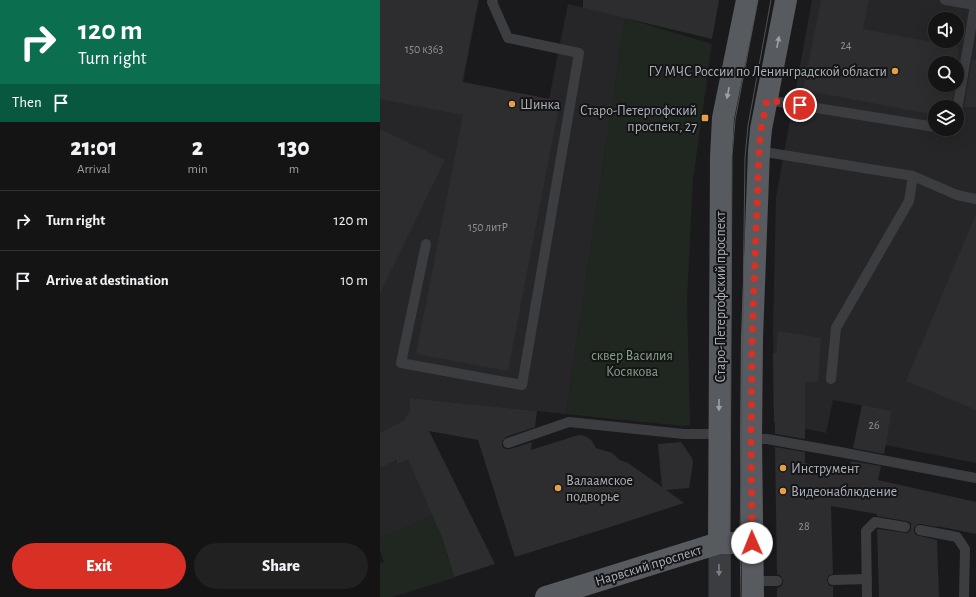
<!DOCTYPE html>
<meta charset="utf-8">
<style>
:root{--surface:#141415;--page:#212122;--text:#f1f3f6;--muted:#9d9ea0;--line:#333334;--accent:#d93025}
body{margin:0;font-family:"Alegreya Sans",sans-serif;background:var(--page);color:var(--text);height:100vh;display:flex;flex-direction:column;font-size:15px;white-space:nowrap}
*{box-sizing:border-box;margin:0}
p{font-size:13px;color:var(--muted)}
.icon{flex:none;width:22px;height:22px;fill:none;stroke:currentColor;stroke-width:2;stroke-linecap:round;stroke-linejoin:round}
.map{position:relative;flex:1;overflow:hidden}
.panel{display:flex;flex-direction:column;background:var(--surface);width:380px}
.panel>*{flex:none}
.guide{background:#0b6e4f;color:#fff;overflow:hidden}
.buttons{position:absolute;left:548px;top:12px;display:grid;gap:8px}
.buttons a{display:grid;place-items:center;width:36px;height:36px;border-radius:50%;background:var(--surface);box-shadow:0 4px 16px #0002,0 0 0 1px var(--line);font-size:20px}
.pin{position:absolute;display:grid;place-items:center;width:34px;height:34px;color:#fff;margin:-17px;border:2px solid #fff;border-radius:50%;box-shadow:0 1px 4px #0007}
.me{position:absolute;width:44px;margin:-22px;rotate:359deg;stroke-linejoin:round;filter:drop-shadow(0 0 3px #0008)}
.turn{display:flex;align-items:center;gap:14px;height:84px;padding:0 12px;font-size:18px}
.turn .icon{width:52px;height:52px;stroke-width:2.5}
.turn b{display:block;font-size:28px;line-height:34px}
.then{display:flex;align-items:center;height:38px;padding:0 12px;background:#0003;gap:8px;font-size:15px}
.eta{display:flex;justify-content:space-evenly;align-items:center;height:68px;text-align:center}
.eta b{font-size:24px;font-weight:800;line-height:28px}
.primary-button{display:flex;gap:8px;margin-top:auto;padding:8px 12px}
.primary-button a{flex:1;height:46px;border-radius:24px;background:var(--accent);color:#fff;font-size:16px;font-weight:800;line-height:46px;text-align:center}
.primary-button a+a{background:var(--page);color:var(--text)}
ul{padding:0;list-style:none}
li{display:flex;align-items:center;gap:12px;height:60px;padding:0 12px;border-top:1px solid var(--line)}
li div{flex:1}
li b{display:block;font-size:15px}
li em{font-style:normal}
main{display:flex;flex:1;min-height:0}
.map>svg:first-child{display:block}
</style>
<main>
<section class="panel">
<div class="guide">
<div class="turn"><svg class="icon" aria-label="right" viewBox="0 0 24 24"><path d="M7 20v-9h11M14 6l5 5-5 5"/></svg><div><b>120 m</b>Turn right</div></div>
<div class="then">Then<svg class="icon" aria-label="arrive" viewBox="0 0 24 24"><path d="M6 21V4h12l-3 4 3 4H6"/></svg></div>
</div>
<div class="eta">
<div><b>21:01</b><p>Arrival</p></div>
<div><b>2</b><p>min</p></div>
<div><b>130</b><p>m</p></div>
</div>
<ul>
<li><svg class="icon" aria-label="right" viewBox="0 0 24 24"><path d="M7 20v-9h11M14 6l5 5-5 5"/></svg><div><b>Turn right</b></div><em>120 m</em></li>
<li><svg class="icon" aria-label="arrive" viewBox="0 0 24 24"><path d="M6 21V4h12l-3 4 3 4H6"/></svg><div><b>Arrive at destination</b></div><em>10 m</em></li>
</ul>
<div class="primary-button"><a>Exit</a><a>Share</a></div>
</section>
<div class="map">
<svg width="596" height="597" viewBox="0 0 596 597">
<rect width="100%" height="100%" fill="#1a1a1c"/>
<!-- built -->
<g fill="#262629" fill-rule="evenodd">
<polygon points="0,0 99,0 83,82 169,99 188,4 245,18 186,414 30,398 30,410 24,420 3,432 17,464 28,460 53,516 0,538"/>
<path d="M432,0H596V463L505,445L512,411L453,400L446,433L394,422L393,329L396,197ZM555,19H577V41H555ZM555,63H577V85H555ZM555,107H577V129H555Z"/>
</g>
<!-- green -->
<g fill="#202720">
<polygon points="245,18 332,44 313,179 307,300 310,425 303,426 186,414"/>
<polygon points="53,516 63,540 74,578 12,597 0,597 0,564 4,562 0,550 0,538"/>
</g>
<!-- building -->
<g fill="#2d2d30">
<polygon points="0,0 98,0 82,82 180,101 128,371 36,354 83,115 0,99"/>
<polygon points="203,0 339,0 332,39 203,8"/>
<polygon points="441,0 489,0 483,29 579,47 577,59 579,59 577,72 577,63 555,63 555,85 575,85 571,107 555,107 555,115 423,90"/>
<polygon points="592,60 596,60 596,107 584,107"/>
<polygon points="0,129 65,160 0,293"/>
<polygon points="596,214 596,410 526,381"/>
<polygon points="398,331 441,338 438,382 425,382 425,439 395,434 395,423 394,422 393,353 396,354"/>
<polygon points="30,398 157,411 155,427 126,437 122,441 122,445 123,448 126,449 130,449 152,442 151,450 195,436 201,435 207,437 212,441 216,448 232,453 240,460 248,463 282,487 278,444 301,442 312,458 313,463 309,488 286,490 304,503 224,529 135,557 98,440 49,431 115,564 74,577 63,540 28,460 17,464 16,460 0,468 0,433 24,420 30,410"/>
<polygon points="482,405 512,411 504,454 473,448"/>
<polygon points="395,447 425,452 425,463 468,473 471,461 501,466 498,480 596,502 596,534 557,526 557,527 541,524 538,524 534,528 534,532 536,535 557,540 559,597 499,597 497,529 527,533 530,531 531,528 531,524 529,522 526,521 497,516 497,514 451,506 453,574 449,575 447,580 448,584 450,586 453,586 453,597 397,597 397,588 400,587 402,585 403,581 401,576 397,574"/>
</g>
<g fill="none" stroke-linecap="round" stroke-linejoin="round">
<!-- service -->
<g stroke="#3b3d41" stroke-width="10">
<polyline points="565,0 595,5 577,110"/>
<polyline points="387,100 555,127"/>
<polyline points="568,129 574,130 574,129"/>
<polyline points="379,151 533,176 577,195 596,199"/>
<polyline points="46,244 21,363 142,385 199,53 128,38 112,2 113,0"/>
<polyline points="451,379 456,328 529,201 533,176"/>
<polyline points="371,439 387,439 460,452 596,478"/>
<polyline points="128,443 189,422 304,434 339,434"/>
<polyline points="540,530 577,537 585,549 584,597"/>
<polyline points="453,580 487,579"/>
<polyline points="372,581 397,581"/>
<polyline points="487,597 486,531 495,522 525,527"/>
</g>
<!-- minor -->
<polyline stroke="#3b3d41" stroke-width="21" points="339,543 339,597"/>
<!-- primary -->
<g stroke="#575a5f" stroke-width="22">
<polyline points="339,543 341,157 343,118 367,0"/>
<polyline points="166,597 339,543 372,543"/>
<polyline points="373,597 371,439 372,338 379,151 381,129 406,0"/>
</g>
<!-- tram -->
<g stroke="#4e5155" stroke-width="1">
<polyline points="350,597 350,543 352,156 355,120 378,0"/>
<polyline points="361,597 360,543 365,157 368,126 391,0"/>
</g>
</g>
<!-- one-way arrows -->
<defs><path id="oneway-solid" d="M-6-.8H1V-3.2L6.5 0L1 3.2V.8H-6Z"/></defs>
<g fill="#9ca1a8">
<use href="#oneway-solid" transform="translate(398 42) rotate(-79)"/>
<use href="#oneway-solid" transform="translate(348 93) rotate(101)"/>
<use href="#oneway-solid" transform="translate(339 405) rotate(90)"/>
</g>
<use fill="#7a7e84" href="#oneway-solid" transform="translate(339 570) rotate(89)"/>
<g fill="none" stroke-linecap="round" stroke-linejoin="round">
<!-- route -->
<polyline stroke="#d93025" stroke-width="7" stroke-dasharray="0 12.6" points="372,543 371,439 372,338 379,151 381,129 387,100 420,105"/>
</g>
<!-- markers -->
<g fill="#e4a049" stroke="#151517" stroke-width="1.5">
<circle cx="515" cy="71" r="4"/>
<circle cx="132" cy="104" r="4"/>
<rect x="321" y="114" width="8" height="8" rx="2"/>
<circle cx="403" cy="468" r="4"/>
<circle cx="178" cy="488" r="4"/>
<circle cx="403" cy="491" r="4"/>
</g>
<g text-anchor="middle" stroke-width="4" stroke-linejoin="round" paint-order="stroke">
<!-- number labels -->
<g font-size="12" fill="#8c9197">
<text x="466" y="49">24</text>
<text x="44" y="53">150 к363</text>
<text x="108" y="231">150 литР</text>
<text x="494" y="429">26</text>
<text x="424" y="530">28</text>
</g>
<!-- poi labels -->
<g font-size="14" fill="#adb3ba" stroke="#151517" text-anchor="start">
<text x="507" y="76" text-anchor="end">ГУ МЧС России по Ленинградской области</text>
<text x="140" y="109">Шинка</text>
<text x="317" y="115" text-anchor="end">Старо-Петергофский<tspan x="317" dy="16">проспект, 27</tspan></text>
<text x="411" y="473">Инструмент</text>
<text x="186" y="485">Валаамское<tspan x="186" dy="16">подворье</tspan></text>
<text x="411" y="496">Видеонаблюдение</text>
</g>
<!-- street labels -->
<g font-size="14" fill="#adb3ba" stroke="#151517">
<text transform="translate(340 297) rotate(-90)" y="5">Старо-Петергофский проспект</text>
<text transform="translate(268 565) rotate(-17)" y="5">Нарвский проспект</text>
</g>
<!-- park labels -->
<g font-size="14" fill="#87a486" stroke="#151517">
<text x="252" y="360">сквер Василия<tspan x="252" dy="16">Косякова</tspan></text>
</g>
</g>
</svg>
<div class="buttons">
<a><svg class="icon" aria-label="sound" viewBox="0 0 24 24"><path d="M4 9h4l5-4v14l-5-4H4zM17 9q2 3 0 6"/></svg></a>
<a><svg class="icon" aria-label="search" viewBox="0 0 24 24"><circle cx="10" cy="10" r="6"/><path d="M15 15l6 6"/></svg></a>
<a><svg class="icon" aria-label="layers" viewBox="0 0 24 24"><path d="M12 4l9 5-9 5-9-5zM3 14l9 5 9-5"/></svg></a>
</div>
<div class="pin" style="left:420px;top:105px;background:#d93025"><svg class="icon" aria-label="arrive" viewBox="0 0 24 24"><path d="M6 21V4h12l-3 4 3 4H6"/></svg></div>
<svg class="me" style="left:372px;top:543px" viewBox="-20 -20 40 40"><circle r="19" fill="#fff"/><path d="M0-13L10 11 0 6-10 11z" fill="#d93025"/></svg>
</div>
</main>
